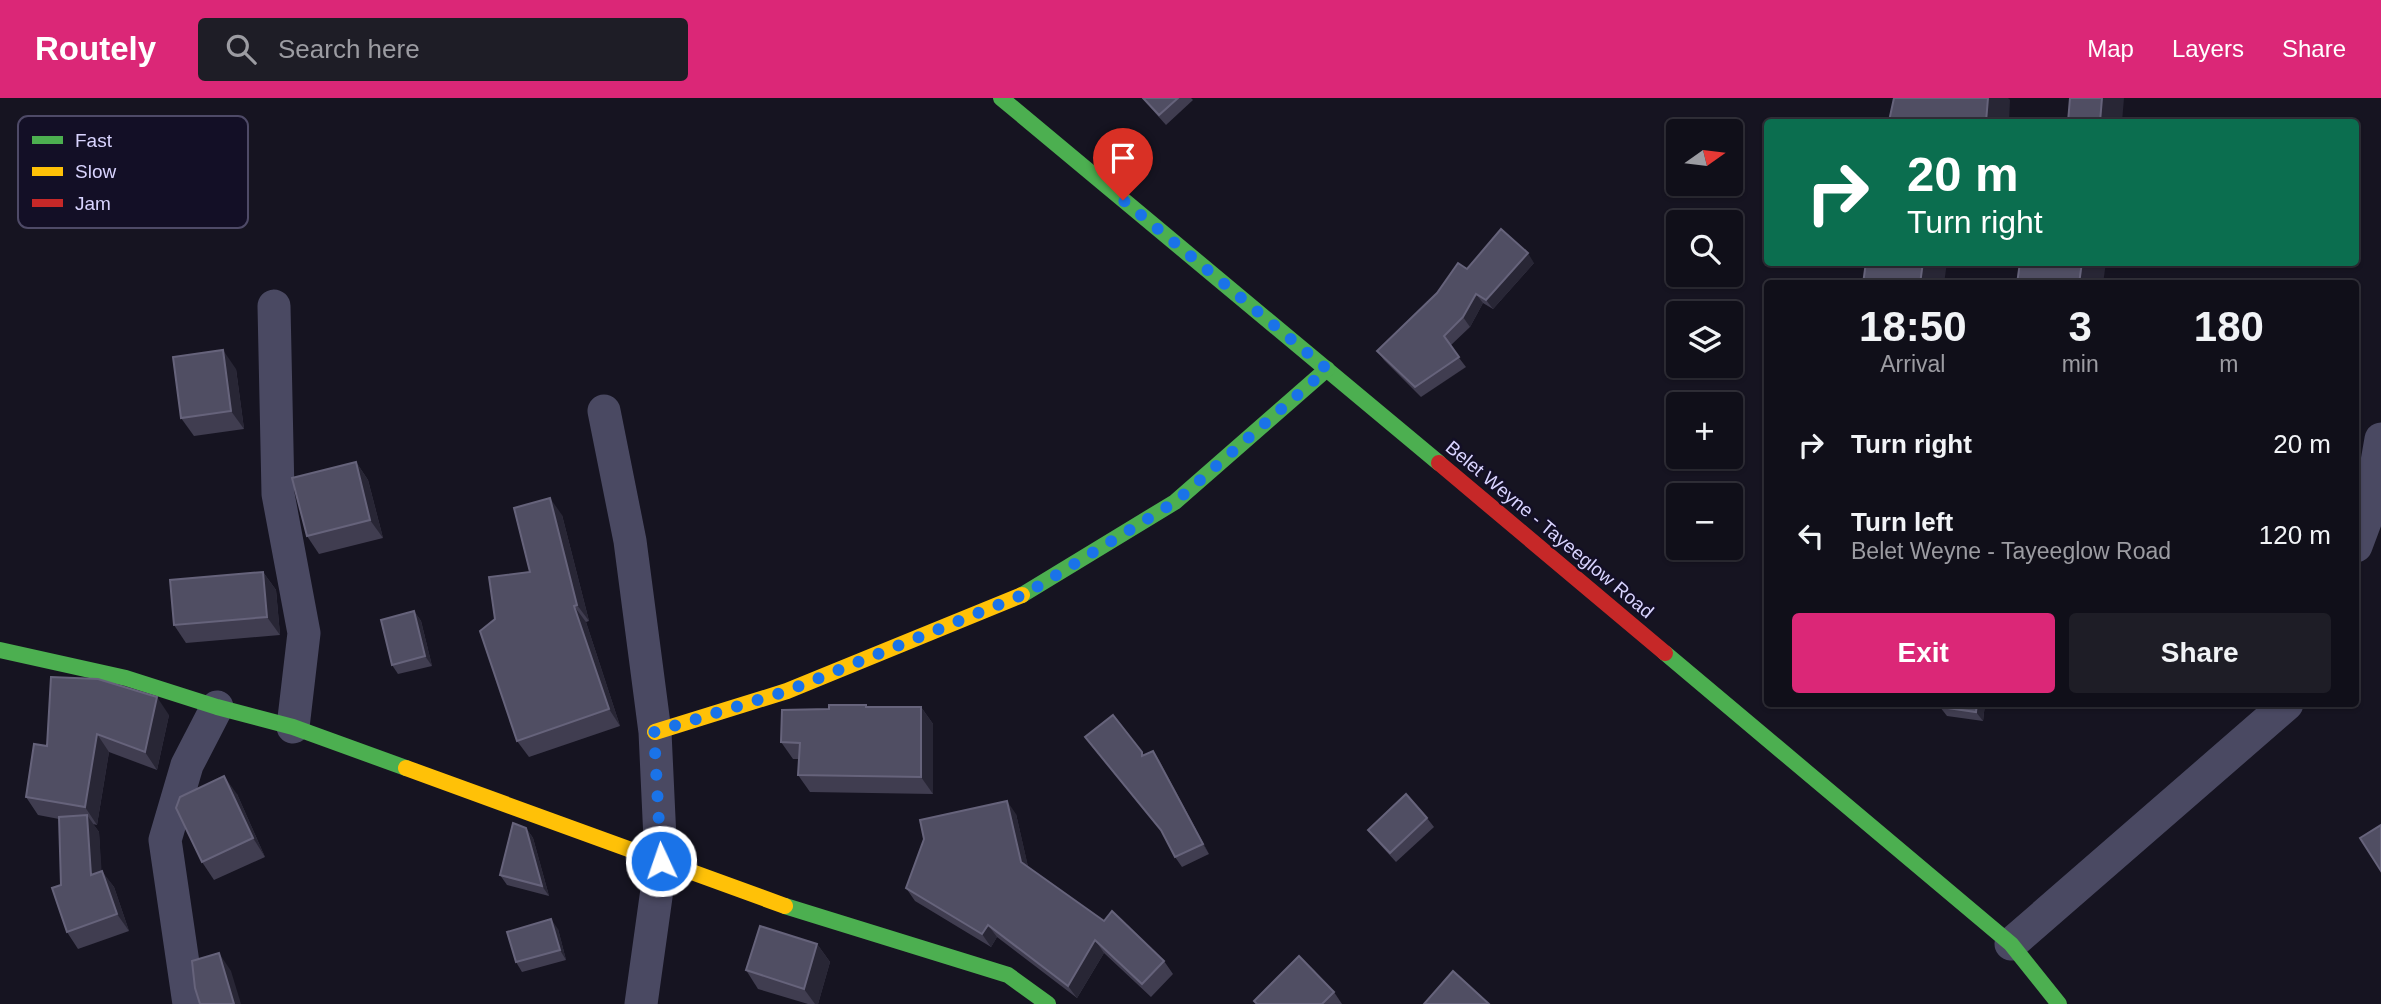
<!DOCTYPE html>
<meta charset="utf-8">
<style>
:root{--surface:#100f19;--page:#1e1d26;--text:#f1f3f6;--muted:#9c9ca2;--line:#302f38;--accent:#db2777}
body{margin:0;font-family:Arial,sans-serif;background:var(--page);color:var(--text);height:100vh;display:flex;flex-direction:column;font-size:26px;white-space:nowrap}
*{box-sizing:border-box;margin:0}
p{font-size:23px;color:var(--muted)}
.icon{flex:none;width:38px;height:38px;fill:none;stroke:currentColor;stroke-width:2;stroke-linecap:round;stroke-linejoin:round}
.map{position:relative;flex:1;overflow:hidden}
.details{position:absolute;left:1764px;top:182px;width:595px;height:427px;display:flex;flex-direction:column;background:var(--surface);border-radius:7px;box-shadow:0 2px 5px #0004,0 0 0 2px var(--line)}
.details>*{flex:none}
.guide{position:absolute;left:1764px;top:21px;width:595px;height:147px;border-radius:7px;box-shadow:0 2px 5px #0004,0 0 0 2px var(--line);background:#0b6e4f;color:#fff;overflow:hidden}
.needle{width:46px;rotate:76deg}
.tools{position:absolute;left:1666px;top:21px;display:grid;gap:14px}
.tools a{display:grid;place-items:center;width:77px;height:77px;border-radius:7px;background:var(--surface);box-shadow:0 2px 5px #0004,0 0 0 2px var(--line);font-size:35px}
.pin{position:absolute;display:grid;place-items:center;width:60px;height:60px;color:#fff;margin:-72px -30px;border-radius:50% 50% 50% 0;rotate:-45deg;box-shadow:0 0 7px #0007}
.pin .icon{rotate:45deg}
.me{position:absolute;width:77px;margin:-38px;rotate:357deg;stroke-linejoin:round;filter:drop-shadow(0 0 5px #0008)}
.turn{display:flex;align-items:center;gap:24px;height:147px;padding:0 28px;font-size:32px}
.turn .icon{width:91px;height:91px;stroke-width:2.5}
.turn b{display:block;font-size:49px;line-height:60px}
.eta{display:flex;justify-content:space-evenly;align-items:center;height:119px;text-align:center}
.eta b{font-size:42px;font-weight:700;line-height:49px}
.primary-button{display:flex;gap:14px;margin-top:auto;padding:14px 28px}
.primary-button a{flex:1;height:80px;border-radius:7px;background:var(--accent);color:#fff;font-size:28px;font-weight:700;line-height:80px;text-align:center}
.primary-button a+a{background:var(--page);color:var(--text)}
ul{padding:0;list-style:none}
li{display:flex;align-items:center;gap:21px;height:91px;padding:0 28px}
li div{flex:1}
li b{display:block;font-size:26px}
li em{font-style:normal}
header{display:flex;align-items:center;gap:42px;box-sizing:border-box;height:98px;padding:0 35px;background:var(--accent);color:#fff}
header strong{font-size:33px}
nav{display:flex;gap:38px;margin-inline-start:auto;font-size:24px}
.search{width:490px;height:63px;background:var(--page);display:flex;align-items:center;gap:18px;box-sizing:border-box;padding:0 24px;border-radius:7px;color:var(--muted);font-size:26px}
.map>svg:first-child{display:block}
</style>
<header>
<strong>Routely</strong>
<div class="search"><svg class="icon" aria-label="search" viewBox="0 0 24 24"><circle cx="10" cy="10" r="6"/><path d="M15 15l6 6"/></svg>Search here</div>
<nav><a>Map</a><a>Layers</a><a>Share</a></nav>
</header>
<div class="map">
<svg width="2381" height="906" viewBox="0 0 2381 906">
<rect width="100%" height="100%" fill="#161421"/>
<g fill="none" stroke-linecap="round" stroke-linejoin="round">
<!-- street -->
<g stroke="#4a4962" stroke-width="33">
<polyline points="274,208 278,396 304,535 293,629"/>
<polyline points="604,313 630,443 655,634 661,763 641,906"/>
<polyline points="2356,448 2368,416 2381,341"/>
<polyline points="2011,846 2287,606"/>
<polyline points="189,906 165,742 187,667 217,609"/>
</g>
<!-- fast -->
<g stroke="#4caf50" stroke-width="16">
<polyline points="1001,0 1439,365"/>
<polyline points="1022,497 1175,404 1327,271"/>
<polyline points="0,552 126,580 217,609 293,629 406,670"/>
<polyline points="1665,555 2011,846 2059,906"/>
<polyline points="785,808 1008,877 1048,906"/>
</g>
<!-- slow -->
<g stroke="#ffc107" stroke-width="16">
<polyline points="655,634 787,593 1022,497"/>
<polyline points="406,670 785,808"/>
</g>
<!-- jam -->
<polyline stroke="#c62828" stroke-width="16" points="1439,365 1665,555"/>
</g>
<!-- wall -->
<g fill="#403d50">
<polygon points="1142,0 1191,0 1193,2 1166,27"/>
<polygon points="1534,165 1493,211 1483,205 1470,229 1450,248 1466,269 1421,299 1384,262 1377,253 1467,171"/>
<polygon points="236,271 244,331 194,338 181,320"/>
<polygon points="356,364 368,382 383,440 319,456 307,438"/>
<polygon points="562,417 589,523 586,524 620,628 529,659 517,643 495,521 530,474"/>
<polygon points="263,474 276,492 280,537 186,545 174,527"/>
<polygon points="414,513 421,523 432,568 398,576 392,567"/>
<polygon points="1941,606 1985,606 1983,623 1947,618 1940,609"/>
<polygon points="868,609 921,609 933,626 933,696 810,694 798,677 799,661 793,661 781,644 829,611"/>
<polygon points="169,617 157,672 109,654 97,727 93,726 99,734 101,773 114,789 129,833 78,851 67,834 61,787 59,721 38,717 26,699 47,648"/>
<polygon points="1085,639 1142,654 1144,657 1153,653 1159,662 1209,756 1182,769 1175,759 1163,735"/>
<polygon points="237,696 265,759 214,782 202,764"/>
<polygon points="1016,716 1028,769 1104,823 1164,863 1173,876 1151,899 1104,855 1077,900 997,839 991,849 915,803 906,790"/>
<polygon points="1427,720 1434,729 1396,764 1375,741 1368,732"/>
<polygon points="526,730 533,740 549,798 507,787 500,777"/>
<polygon points="558,831 566,862 522,874 516,864"/>
<polygon points="817,846 830,864 818,906 808,906 758,891 746,872"/>
<polygon points="1334,894 1342,906 1256,906 1254,903"/>
</g>
<!-- shaded-wall -->
<g fill="#282635">
<polygon points="1988,0 2008,0 2010,2 2009,24 1986,24"/>
<polygon points="2102,0 2124,0 2122,24 2100,24"/>
<polygon points="1528,155 1534,165 1493,211 1486,202"/>
<polygon points="1923,164 1947,164 1944,186 1920,186"/>
<polygon points="2082,164 2106,164 2103,186 2079,186"/>
<polygon points="1476,196 1483,205 1470,229 1463,219"/>
<polygon points="223,252 236,271 244,331 231,313"/>
<polygon points="356,364 368,382 383,440 370,422"/>
<polygon points="550,400 562,417 589,523 577,507"/>
<polygon points="263,474 276,492 280,537 267,519"/>
<polygon points="574,508 586,524 620,628 609,611"/>
<polygon points="414,513 421,523 432,568 425,558"/>
<polygon points="157,599 169,617 157,672 145,654"/>
<polygon points="1977,606 1985,606 1983,623 1976,614"/>
<polygon points="921,609 933,626 933,696 921,679"/>
<polygon points="97,636 109,654 97,727 85,709"/>
<polygon points="1153,653 1159,662 1209,756 1203,746"/>
<polygon points="224,678 237,696 265,759 253,740"/>
<polygon points="1007,703 1016,716 1030,777 1021,764"/>
<polygon points="87,717 99,734 103,793 91,777"/>
<polygon points="526,730 533,740 549,798 542,788"/>
<polygon points="102,773 114,789 129,833 117,816"/>
<polygon points="551,821 558,831 566,862 560,852"/>
<polygon points="988,827 997,839 991,849 982,836"/>
<polygon points="1095,842 1104,855 1077,900 1068,888"/>
<polygon points="817,846 830,864 818,906 815,906 804,891"/>
<polygon points="219,855 231,873 241,906 234,906"/>
</g>
<!-- building -->
<g fill="#504e63" stroke="#66637b" stroke-width="2">
<polygon points="1143,0 1178,0 1159,17"/>
<polygon points="1894,0 1988,0 1986,24 1885,24 1886,23 1889,23"/>
<polygon points="2070,0 2102,0 2100,24 2068,24"/>
<polygon points="1501,131 1528,155 1486,202 1476,196 1463,219 1444,238 1459,259 1415,289 1377,253 1437,195 1458,165 1467,171"/>
<polygon points="1866,164 1923,164 1920,186 1863,186"/>
<polygon points="2020,164 2082,164 2079,186 2017,186"/>
<polygon points="223,252 231,313 181,320 173,259"/>
<polygon points="356,364 370,422 307,438 292,380"/>
<polygon points="550,400 577,507 574,508 609,611 517,643 480,533 495,521 489,479 530,474 514,410"/>
<polygon points="263,474 267,519 174,527 170,482"/>
<polygon points="414,513 425,558 392,567 381,522"/>
<polygon points="51,579 98,581 157,599 145,654 97,636 85,709 26,699 34,646 47,648"/>
<polygon points="1941,606 1977,606 1976,614 1940,609"/>
<polygon points="829,607 866,607 866,609 921,609 921,679 798,677 800,645 781,644 782,612 829,611"/>
<polygon points="1113,617 1142,654 1142,658 1153,653 1203,746 1175,759 1161,732 1085,639"/>
<polygon points="224,678 253,740 202,764 176,710 180,699"/>
<polygon points="1406,696 1427,720 1390,755 1368,732"/>
<polygon points="1007,703 1021,764 1104,823 1112,813 1164,863 1142,886 1095,842 1068,888 988,827 982,836 906,790 924,741 920,722"/>
<polygon points="87,717 91,777 102,773 117,816 67,834 52,790 61,787 59,719"/>
<polygon points="513,725 526,730 542,788 500,777"/>
<polygon points="2381,727 2381,773 2360,740"/>
<polygon points="551,821 560,852 516,864 507,834"/>
<polygon points="760,828 817,846 804,891 746,872"/>
<polygon points="219,855 234,906 200,906 195,890 192,863"/>
<polygon points="1299,858 1334,894 1322,906 1257,906 1254,903"/>
<polygon points="1453,873 1489,906 1424,906"/>
</g>
<g fill="none" stroke-linecap="round" stroke-linejoin="round">
<!-- route -->
<polyline stroke="#1a73e8" stroke-width="12" stroke-dasharray="0 21.6" points="661,763 654,634 787,593 1027,495 1175,404 1327,271 1123,102"/>
</g>
<g text-anchor="middle" stroke-width="5" stroke-linejoin="round" paint-order="stroke">
<!-- street labels -->
<g font-size="19" fill="#d9d4ff" stroke="#130f26">
<text transform="translate(1550 431) rotate(40)" y="7">Belet Weyne - Tayeeglow Road</text>
</g>
</g>
<!-- legend -->
<rect x="18" y="18" width="230" height="112" rx="10" fill="#130f26" stroke="#4e4a67" stroke-width="2"/>
<rect x="32" y="38" width="31" height="8" fill="#4caf50"/>
<rect x="32" y="69" width="31" height="9" fill="#ffc107"/>
<rect x="32" y="101" width="31" height="8" fill="#c62828"/>
<g font-size="19" fill="#d9d4ff">
<text x="75" y="49">Fast</text>
<text x="75" y="80">Slow</text>
<text x="75" y="112">Jam</text>
</g>
</svg>
<div class="tools">
<a><svg class="needle" viewBox="-14 -14 28 28"><path d="M0-13l5 13h-10z" fill="#e53935"/><path d="M0 13l5-13h-10z" fill="#9c9ca2"/></svg></a>
<a><svg class="icon" aria-label="search" viewBox="0 0 24 24"><circle cx="10" cy="10" r="6"/><path d="M15 15l6 6"/></svg></a>
<a><svg class="icon" aria-label="layers" viewBox="0 0 24 24"><path d="M12 4l9 5-9 5-9-5zM3 14l9 5 9-5"/></svg></a>
<a>+</a>
<a>−</a>
</div>
<div class="pin" style="left:1123px;top:102px;background:#d93025"><svg class="icon" aria-label="arrive" viewBox="0 0 24 24"><path d="M6 21V4h12l-3 4 3 4H6"/></svg></div>
<svg class="me" style="left:661px;top:763px" viewBox="-20 -20 40 40"><circle r="17" fill="#1a73e8" stroke="#fff" stroke-width="3"/><path d="M0-11L8 9 0 5-8 9z" fill="#fff"/></svg>
<div class="guide">
<div class="turn"><svg class="icon" aria-label="right" viewBox="0 0 24 24"><path d="M7 20v-9h11M14 6l5 5-5 5"/></svg><div><b>20 m</b>Turn right</div></div>
</div>
<section class="details">
<div class="eta">
<div><b>18:50</b><p>Arrival</p></div>
<div><b>3</b><p>min</p></div>
<div><b>180</b><p>m</p></div>
</div>
<ul>
<li><svg class="icon" aria-label="right" viewBox="0 0 24 24"><path d="M7 20v-9h11M14 6l5 5-5 5"/></svg><div><b>Turn right</b></div><em>20 m</em></li>
<li><svg class="icon" aria-label="left" viewBox="0 0 24 24"><path d="M17 20v-9H6M10 6l-5 5 5 5"/></svg><div><b>Turn left</b><p>Belet Weyne - Tayeeglow Road</p></div><em>120 m</em></li>
</ul>
<div class="primary-button"><a>Exit</a><a>Share</a></div>
</section>
</div>
